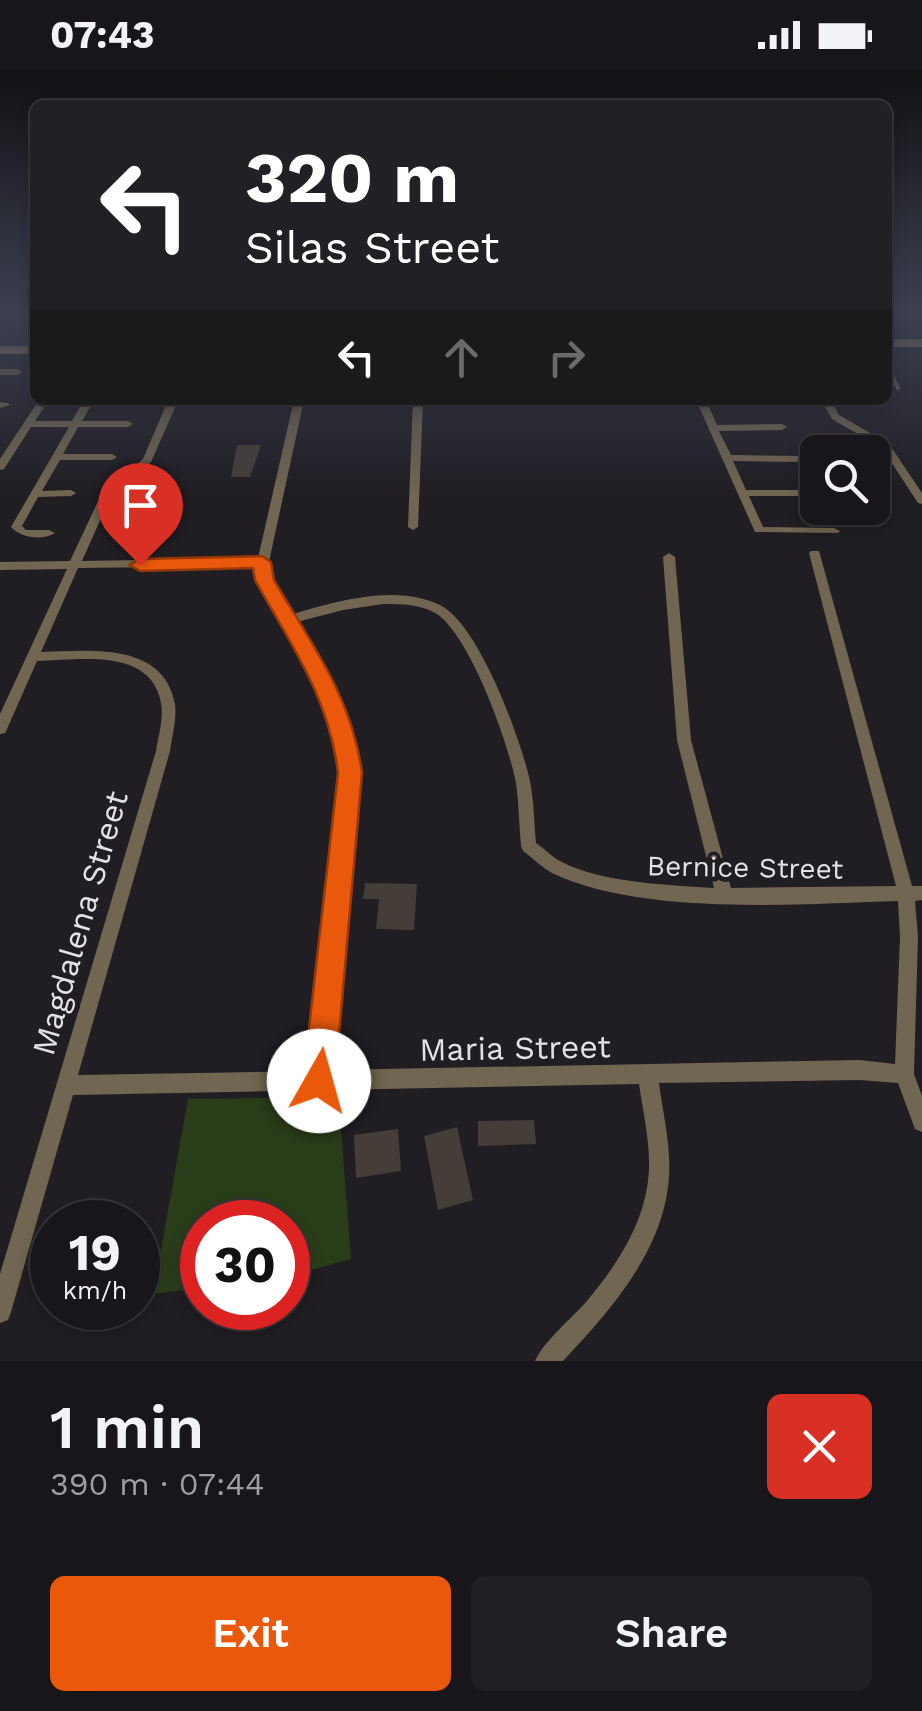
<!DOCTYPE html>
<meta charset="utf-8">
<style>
:root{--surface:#18161a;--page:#211f23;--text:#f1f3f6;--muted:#9f9fa2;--line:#363539;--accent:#ea580c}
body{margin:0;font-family:"Work Sans",sans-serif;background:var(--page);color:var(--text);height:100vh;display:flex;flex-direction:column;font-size:38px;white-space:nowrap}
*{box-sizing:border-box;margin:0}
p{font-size:32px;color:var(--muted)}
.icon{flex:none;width:55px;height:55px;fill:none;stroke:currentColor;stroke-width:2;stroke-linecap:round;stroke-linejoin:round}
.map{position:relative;height:1291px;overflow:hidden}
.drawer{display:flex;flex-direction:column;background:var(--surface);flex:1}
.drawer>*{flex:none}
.top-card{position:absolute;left:30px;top:30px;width:862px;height:305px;border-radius:15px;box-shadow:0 5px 15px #0003,0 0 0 2px var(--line);background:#202124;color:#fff;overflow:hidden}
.buttons{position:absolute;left:800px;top:365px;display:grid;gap:20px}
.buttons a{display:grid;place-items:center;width:90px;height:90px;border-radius:15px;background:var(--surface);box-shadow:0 5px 15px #0003,0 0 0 2px var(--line);font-size:50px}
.speed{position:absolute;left:30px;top:1130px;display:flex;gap:20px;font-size:50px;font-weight:700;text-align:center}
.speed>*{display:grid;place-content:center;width:130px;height:130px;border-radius:50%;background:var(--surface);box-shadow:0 5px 15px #0003,0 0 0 2px var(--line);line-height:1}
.speed small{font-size:25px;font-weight:400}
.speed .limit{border:15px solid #d22;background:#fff;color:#111}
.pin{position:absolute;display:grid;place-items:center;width:85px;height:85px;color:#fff;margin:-102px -42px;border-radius:50% 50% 50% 0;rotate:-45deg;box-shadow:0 0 10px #0007}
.pin .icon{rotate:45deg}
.me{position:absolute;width:110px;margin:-55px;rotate:7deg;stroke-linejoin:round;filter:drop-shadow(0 0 8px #0008)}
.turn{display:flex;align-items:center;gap:35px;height:210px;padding:0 50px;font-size:45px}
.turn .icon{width:130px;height:130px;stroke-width:2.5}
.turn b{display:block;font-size:70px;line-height:85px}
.lanes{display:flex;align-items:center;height:95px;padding:0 50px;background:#0003;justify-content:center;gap:50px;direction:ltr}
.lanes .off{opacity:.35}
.round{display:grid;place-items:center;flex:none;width:105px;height:105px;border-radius:15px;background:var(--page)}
.head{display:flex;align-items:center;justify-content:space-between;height:170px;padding:0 50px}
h1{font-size:60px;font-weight:600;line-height:75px}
.primary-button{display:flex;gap:20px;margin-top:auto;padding:20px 50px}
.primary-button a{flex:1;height:115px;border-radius:15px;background:var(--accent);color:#fff;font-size:40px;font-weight:600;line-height:115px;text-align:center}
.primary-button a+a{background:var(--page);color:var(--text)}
.status{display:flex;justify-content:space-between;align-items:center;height:70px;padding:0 50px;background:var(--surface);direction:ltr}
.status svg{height:28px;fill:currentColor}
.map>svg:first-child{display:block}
</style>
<div class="status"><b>07:43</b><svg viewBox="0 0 49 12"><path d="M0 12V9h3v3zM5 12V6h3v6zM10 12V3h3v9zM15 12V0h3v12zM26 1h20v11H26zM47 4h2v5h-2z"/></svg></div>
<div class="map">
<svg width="922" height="1291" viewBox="0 0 922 1291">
<rect width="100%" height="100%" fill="#201d23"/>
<!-- green -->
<polygon fill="#2a3d19" points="335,1027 335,1033 339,1033 351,1189 288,1206 288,1152 202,1152 202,1217 153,1224 188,1029"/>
<!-- building -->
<g fill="#443d38">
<polygon points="237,375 261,375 250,407 231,407"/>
<polygon points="365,813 417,814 414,860 376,859 379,829 363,829"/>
<polygon points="534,1050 536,1074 478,1076 478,1051"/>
<polygon points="457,1057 473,1130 438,1140 424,1066"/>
<polygon points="398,1059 401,1101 356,1108 354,1065"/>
</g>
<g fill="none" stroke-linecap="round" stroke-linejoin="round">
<!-- lane -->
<polyline stroke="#706651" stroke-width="4" points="888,298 898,318"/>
<!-- street -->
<g fill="#706651" fill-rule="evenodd">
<polygon points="0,299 18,299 22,302 18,305 0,305"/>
<path d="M39,330H49L35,351H72L84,330H94L82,351H128L133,354L128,357H78L63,384H112L117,387L112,390H60L42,421L71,420L76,423L71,426L38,427L22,456L26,460H49L55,463C42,471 21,468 11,457L69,357H31L4,399L0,400V389Z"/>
<path d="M172,330L177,333L151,392L110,428L82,491L258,488L294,330H304L267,501L289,545C334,532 395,513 440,535C479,554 521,670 530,711C534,731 534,752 536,773C545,779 553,788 562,792C602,813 670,815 714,818L677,670L663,487L669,483L675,487L691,670L731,818L896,816L809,483L811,481H819L912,816H922V830L915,831L918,867L914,1004L922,1026V1062L915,1059L898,1013L860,1010L659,1013C663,1044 671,1075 669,1106C665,1179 611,1240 563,1291H535C544,1271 571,1249 586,1232C618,1194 647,1150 649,1099C650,1071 643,1042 639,1014L73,1025L11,1242L8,1250L0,1253V1204L156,681C158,666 164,649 161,633C151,577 79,590 37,591L7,659L5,663L0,664V644L67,499L0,500V492L70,491L100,427L143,389L167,333ZM256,496C256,521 305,593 319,621C332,647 338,674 343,703L311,1001L78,1005L170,681C172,666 177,649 175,634C163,571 89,581 41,582L78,498ZM383,534C401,534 421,534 437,544C471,568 508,672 516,713C519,734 519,755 521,776L523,781C533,788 543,799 554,804C646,846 798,834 898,831L900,867L895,994L860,990L330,1000L357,703C348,644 323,603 293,553L343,540Z"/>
<polygon points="413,330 423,330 418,457 413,460 408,457"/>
<polygon points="696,330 706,330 717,355 782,354 787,357 782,360 719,361 731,385 799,386 804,389 799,392 733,391 746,420 818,420 818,426 749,426 763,457 834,458 840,461 838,463 755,462"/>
<polygon points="821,330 831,330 839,345 889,374 922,423 922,434 918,433 882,378 832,349"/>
<polygon points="0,332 8,333 10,335 0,338"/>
</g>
<!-- secondary -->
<g fill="#9e8f6c" fill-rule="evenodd">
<rect x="888" y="269" width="34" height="8"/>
<rect x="0" y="276" width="35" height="8"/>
</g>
</g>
<!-- sky -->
<linearGradient id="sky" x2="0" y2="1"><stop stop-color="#121013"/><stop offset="0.57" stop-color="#3c4050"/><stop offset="1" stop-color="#3c4050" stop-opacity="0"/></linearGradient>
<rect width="922" height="425" fill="url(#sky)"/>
<!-- route -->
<path fill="#ea580c" stroke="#983908" stroke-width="2.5" d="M262,486L271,492L274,510C312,575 352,627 362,703L335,1011L330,1022L319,1027L308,1022L303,1011L338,703C329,627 291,575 255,510L253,498L140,501L130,495L140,489Z"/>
<g text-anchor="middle" stroke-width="10" stroke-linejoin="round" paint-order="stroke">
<!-- street labels -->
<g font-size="28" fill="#e4e1e6" stroke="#201d23">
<text transform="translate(745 797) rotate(1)" y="10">Bernice Street</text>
</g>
<!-- near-street labels -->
<g font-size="32" fill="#e4e1e6" stroke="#201d23">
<text transform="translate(80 853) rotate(-74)" y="11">Magdalena Street</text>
<text transform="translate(515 978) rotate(-1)" y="11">Maria Street</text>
</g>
</g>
</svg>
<div class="buttons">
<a><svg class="icon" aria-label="search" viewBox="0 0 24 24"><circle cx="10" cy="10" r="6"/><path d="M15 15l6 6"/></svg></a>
</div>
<div class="speed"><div>19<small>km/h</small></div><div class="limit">30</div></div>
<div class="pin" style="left:140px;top:495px;background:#d93025"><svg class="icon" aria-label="arrive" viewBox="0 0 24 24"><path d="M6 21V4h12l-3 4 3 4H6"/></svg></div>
<svg class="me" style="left:319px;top:1011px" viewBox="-20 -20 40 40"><circle r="19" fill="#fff"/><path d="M0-13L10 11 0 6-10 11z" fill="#ea580c"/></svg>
<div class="top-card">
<div class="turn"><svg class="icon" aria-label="left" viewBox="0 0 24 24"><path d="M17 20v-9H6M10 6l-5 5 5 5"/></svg><div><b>320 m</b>Silas Street</div></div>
<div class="lanes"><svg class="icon" aria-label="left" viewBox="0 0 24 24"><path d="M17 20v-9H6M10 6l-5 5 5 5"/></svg><svg class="icon off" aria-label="ahead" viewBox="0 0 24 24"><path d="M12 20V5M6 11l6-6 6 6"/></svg><svg class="icon off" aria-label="right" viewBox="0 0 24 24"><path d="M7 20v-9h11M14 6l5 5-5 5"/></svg></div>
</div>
</div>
<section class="drawer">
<div class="head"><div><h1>1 min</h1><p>390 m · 07:44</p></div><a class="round" style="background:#d93025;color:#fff"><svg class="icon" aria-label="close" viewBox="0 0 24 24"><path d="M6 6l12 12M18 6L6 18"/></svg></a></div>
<div class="primary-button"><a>Exit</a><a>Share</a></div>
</section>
